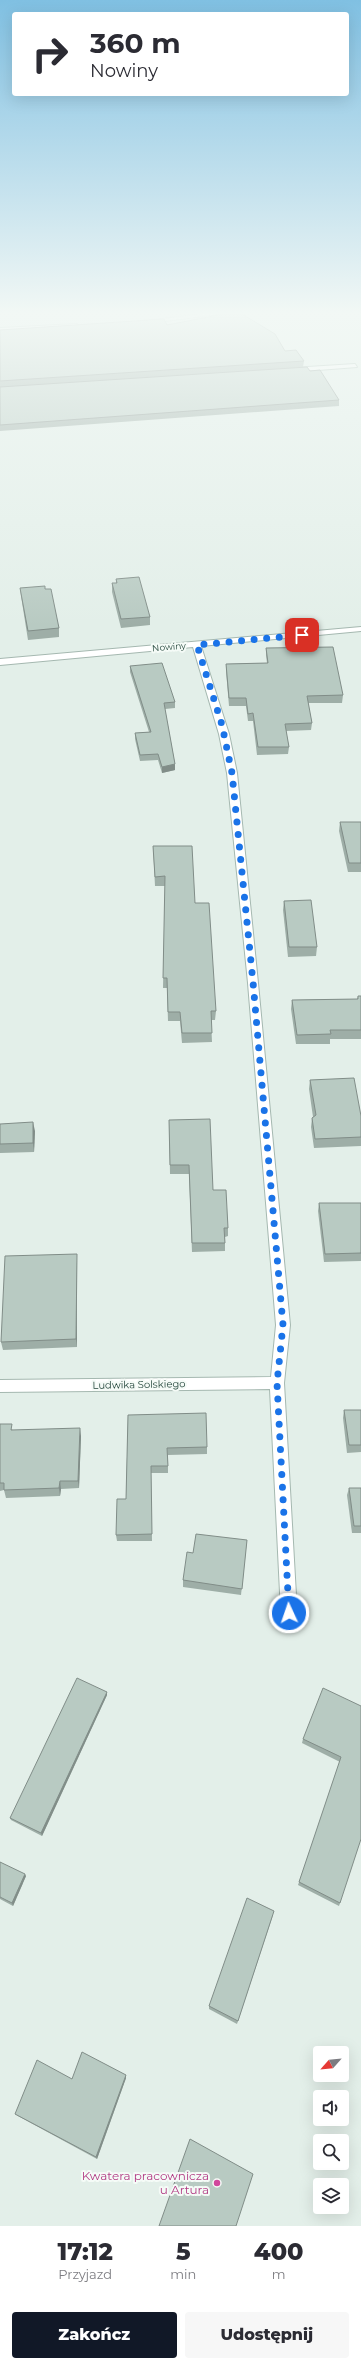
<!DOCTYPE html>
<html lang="pl">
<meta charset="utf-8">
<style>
:root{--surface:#fff;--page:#f7f7f7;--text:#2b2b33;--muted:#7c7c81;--accent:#111827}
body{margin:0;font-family:Montserrat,sans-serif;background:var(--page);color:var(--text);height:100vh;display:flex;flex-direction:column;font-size:15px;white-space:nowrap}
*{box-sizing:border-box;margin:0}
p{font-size:13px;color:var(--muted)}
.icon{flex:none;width:22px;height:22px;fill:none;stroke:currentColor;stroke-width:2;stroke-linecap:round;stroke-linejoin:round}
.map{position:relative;height:2226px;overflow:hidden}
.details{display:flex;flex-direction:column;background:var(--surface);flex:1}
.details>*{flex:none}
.banner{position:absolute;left:12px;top:12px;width:337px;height:84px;border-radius:4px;box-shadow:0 4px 16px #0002;background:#fff;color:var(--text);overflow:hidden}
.needle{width:26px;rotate:243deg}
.controls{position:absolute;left:313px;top:2046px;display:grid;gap:8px}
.controls a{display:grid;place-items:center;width:36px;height:36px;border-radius:4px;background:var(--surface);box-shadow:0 4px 16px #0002;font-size:20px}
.pin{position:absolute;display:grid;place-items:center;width:34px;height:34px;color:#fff;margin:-17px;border-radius:8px;box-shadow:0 2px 6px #0006}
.me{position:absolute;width:44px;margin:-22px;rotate:357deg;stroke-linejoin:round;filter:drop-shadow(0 0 3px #0008)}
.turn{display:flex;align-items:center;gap:14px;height:84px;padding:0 12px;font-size:18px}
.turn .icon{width:52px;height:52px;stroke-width:2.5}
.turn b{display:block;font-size:28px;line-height:34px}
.eta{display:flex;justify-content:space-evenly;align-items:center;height:68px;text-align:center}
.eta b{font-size:24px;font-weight:800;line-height:28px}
.button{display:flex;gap:8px;margin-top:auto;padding:8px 12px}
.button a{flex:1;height:46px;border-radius:4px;background:var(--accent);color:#fff;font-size:16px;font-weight:800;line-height:46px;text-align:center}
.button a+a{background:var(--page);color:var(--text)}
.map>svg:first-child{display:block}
</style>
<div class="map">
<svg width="361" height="2226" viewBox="0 0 361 2226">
<rect width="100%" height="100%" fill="#e3efe9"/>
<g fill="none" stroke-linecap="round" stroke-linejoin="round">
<!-- minor casing -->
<g stroke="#a5b8b0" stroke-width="2">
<g id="minor">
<polygon points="202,314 220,314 149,323 146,321"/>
<polygon points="77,324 75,327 0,332 0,328"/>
<polygon points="355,364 357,367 292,372 289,370 292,368"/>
<polygon points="361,627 361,631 201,646 229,734 237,773 258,983 290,1325 284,1383 297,1613 295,1619 289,1621 283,1619 281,1613 270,1389 0,1392 0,1380 271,1377 276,1325 248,983 227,773 219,734 193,647 0,665 0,659"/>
</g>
</g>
<!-- minor -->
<use href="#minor" fill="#fff" fill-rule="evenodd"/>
</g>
<!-- wall -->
<g fill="#9eaea7">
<polygon points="167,325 285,351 304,361 303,367 310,371 339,400 339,406 0,431 0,330"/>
<polygon points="116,579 150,617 150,625 121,628 112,592 112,583 116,583"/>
<polygon points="20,588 45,589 59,628 59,637 28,640 21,596"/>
<polygon points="266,648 343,695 342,703 308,703 312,723 311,730 286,731 289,747 288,754 257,755 253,721 248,721 246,706 229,706 226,671 226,664 267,663 266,655"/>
<polygon points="130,666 175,702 175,708 165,709 175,764 175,770 162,773 158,760 140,761 135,739 135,733 149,732 130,672"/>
<polygon points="340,822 361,822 361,872 348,872 339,831"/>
<polygon points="153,846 195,903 216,1011 215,1020 211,1020 212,1042 182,1043 180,1021 168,1021 167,988 163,988 165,886 155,886"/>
<polygon points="284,901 317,947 316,956 288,957 283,910"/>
<polygon points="358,996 361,996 361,1039 330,1039 330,1044 296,1044 291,1009 292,1000 357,999"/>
<polygon points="310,1080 361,1116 361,1146 314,1148 311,1127 312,1118 313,1117 309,1089"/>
<polygon points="169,1120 213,1190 228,1228 228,1236 225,1237 225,1251 192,1252 189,1174 170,1174"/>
<polygon points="0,1124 35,1131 34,1152 0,1153"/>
<polygon points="319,1203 361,1203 361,1261 324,1262 318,1211"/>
<polygon points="77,1262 77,1347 3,1350 1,1342"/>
<polygon points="344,1410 361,1410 361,1452 347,1453 343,1418"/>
<polygon points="128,1415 207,1447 207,1454 168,1455 168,1473 151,1473 152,1541 117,1541 116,1535 126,1499"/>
<polygon points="0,1424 13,1430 81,1436 79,1488 61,1489 60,1496 6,1498 4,1490 0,1491"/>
<polygon points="349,1488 361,1488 361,1533 352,1533 347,1495"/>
<polygon points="247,1540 241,1595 183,1587 183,1580 193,1553"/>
<polygon points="107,1692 107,1695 42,1836 11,1820 10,1818"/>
<polygon points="361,1706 340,1903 339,1906 298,1885 340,1762 302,1743 303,1739"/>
<polygon points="0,1862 26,1876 13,1906 0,1899"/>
<polygon points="273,1915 237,2024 209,2009 209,2006"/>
<polygon points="126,2075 126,2078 97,2159 18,2116 15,2114 72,2079"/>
</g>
<!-- shaded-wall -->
<g fill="#818d88">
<polygon points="175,764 175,770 162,773 162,767"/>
<polygon points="33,1122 35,1131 34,1152 33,1143"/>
<polygon points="77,1254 77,1347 76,1339"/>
<polygon points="80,1428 81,1436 79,1488 78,1481"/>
<polygon points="60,1481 61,1489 60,1496 59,1488"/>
<polygon points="107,1692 107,1695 42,1836 41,1833"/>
<polygon points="25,1874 26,1876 13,1906 12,1903"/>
<polygon points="126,2075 126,2078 97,2159 96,2157"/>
</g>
<!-- building -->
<g fill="#b8cac2" stroke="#818d88">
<polygon points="224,314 242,314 275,334 285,351 296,350 304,361 0,381 0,330 164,319 167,325"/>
<polygon points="307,367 310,371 320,370 339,400 0,425 0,387"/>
<polygon points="139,577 150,617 121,619 112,583 117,583 116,579"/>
<polygon points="45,586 45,589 51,589 59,628 28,631 20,588"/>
<polygon points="333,647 343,695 307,696 312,723 285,724 289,747 258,747 253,713 248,714 246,698 229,698 226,664 268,663 266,648"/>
<polygon points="162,663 175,702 164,703 175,764 162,767 158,754 140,755 135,733 151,732 130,666"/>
<polygon points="340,822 361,822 361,863 349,863"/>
<polygon points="153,846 192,846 195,903 209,903 216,1011 211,1011 212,1033 182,1033 180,1012 168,1012 167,978 163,978 165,876 155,877"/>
<polygon points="311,900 317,947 289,947 284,901"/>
<polygon points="358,996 361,996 361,1030 330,1030 331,1034 297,1035 292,1000 358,999"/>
<polygon points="354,1078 361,1116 361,1137 315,1139 312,1118 316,1115 310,1080"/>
<polygon points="210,1119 213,1190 226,1190 228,1228 224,1228 225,1243 192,1243 189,1165 170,1165 169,1120"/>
<polygon points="33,1122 33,1143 0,1144 0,1124"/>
<polygon points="319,1203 361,1203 361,1253 325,1254"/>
<polygon points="77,1254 76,1339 1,1342 5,1256"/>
<polygon points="344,1410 361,1410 361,1445 349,1445"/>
<polygon points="206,1413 207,1447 167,1448 168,1466 151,1466 152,1534 116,1535 117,1499 126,1499 128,1415"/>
<polygon points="0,1424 12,1424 11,1430 80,1428 78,1481 60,1481 59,1488 4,1490 4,1483 0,1483"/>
<polygon points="349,1488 361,1488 361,1526 354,1526"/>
<polygon points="196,1534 247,1540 242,1589 183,1580 187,1552 193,1553"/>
<polygon points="77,1678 107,1692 41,1833 10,1818"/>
<polygon points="323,1688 361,1706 361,1839 340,1903 299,1882 341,1757 303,1739"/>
<polygon points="0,1862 25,1874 12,1903 0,1897"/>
<polygon points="247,1898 274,1911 238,2021 209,2006"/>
<polygon points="82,2052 126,2075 96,2157 15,2114 37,2060 72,2079"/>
<polygon points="190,2139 253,2174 236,2226 159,2226"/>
</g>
<!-- sky -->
<linearGradient id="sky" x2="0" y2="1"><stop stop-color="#80c0e2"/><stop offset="0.5" stop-color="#f2f8f5"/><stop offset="1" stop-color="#f2f8f5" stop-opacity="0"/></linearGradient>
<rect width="361" height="626" fill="url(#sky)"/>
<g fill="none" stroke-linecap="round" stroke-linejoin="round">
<!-- route -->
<polyline stroke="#1a73e8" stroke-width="7" stroke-dasharray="0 12.6" points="289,1613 277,1383 283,1325 253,982 232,773 222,725 197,645 302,635"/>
</g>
<!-- markers -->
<circle fill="#d1479c" stroke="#f5fbf7" stroke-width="1.5" cx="217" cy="2183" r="4"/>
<g text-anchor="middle" stroke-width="4" stroke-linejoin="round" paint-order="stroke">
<!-- far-street labels -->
<g font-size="9" fill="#204338" stroke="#f5fbf7">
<text transform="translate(169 647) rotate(-5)" y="3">Nowiny</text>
</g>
<!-- street labels -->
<g font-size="10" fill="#204338" stroke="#f5fbf7">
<text transform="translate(139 1384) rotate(-1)" y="4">Ludwika Solskiego</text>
</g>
<!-- near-hotel labels -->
<g font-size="12" fill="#b23c85" stroke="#f5fbf7" text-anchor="end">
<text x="209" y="2180">Kwatera pracownicza<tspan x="209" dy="14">u Artura</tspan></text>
</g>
</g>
</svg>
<div class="controls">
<a><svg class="needle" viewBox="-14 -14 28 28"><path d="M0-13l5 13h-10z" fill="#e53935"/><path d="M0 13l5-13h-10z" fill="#7c7c81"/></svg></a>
<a><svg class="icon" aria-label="sound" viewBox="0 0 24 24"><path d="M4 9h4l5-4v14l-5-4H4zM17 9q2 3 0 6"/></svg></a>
<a><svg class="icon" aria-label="search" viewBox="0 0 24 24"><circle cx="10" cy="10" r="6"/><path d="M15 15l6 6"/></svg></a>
<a><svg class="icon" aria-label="layers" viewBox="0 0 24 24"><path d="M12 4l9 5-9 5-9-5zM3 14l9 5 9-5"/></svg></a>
</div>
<div class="pin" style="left:302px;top:635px;background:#d93025"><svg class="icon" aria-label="arrive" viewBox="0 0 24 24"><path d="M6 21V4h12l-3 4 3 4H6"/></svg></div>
<svg class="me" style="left:289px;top:1613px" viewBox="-20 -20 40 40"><circle r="17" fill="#1a73e8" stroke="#fff" stroke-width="3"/><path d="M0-11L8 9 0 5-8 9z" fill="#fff"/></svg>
<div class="banner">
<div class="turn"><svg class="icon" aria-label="right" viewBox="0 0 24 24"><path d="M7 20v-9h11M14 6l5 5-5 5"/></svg><div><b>360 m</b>Nowiny</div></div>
</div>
</div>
<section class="details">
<div class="eta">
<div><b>17:12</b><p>Przyjazd</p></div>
<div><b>5</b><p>min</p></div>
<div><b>400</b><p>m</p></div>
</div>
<div class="button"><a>Zakończ</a><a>Udostępnij</a></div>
</section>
